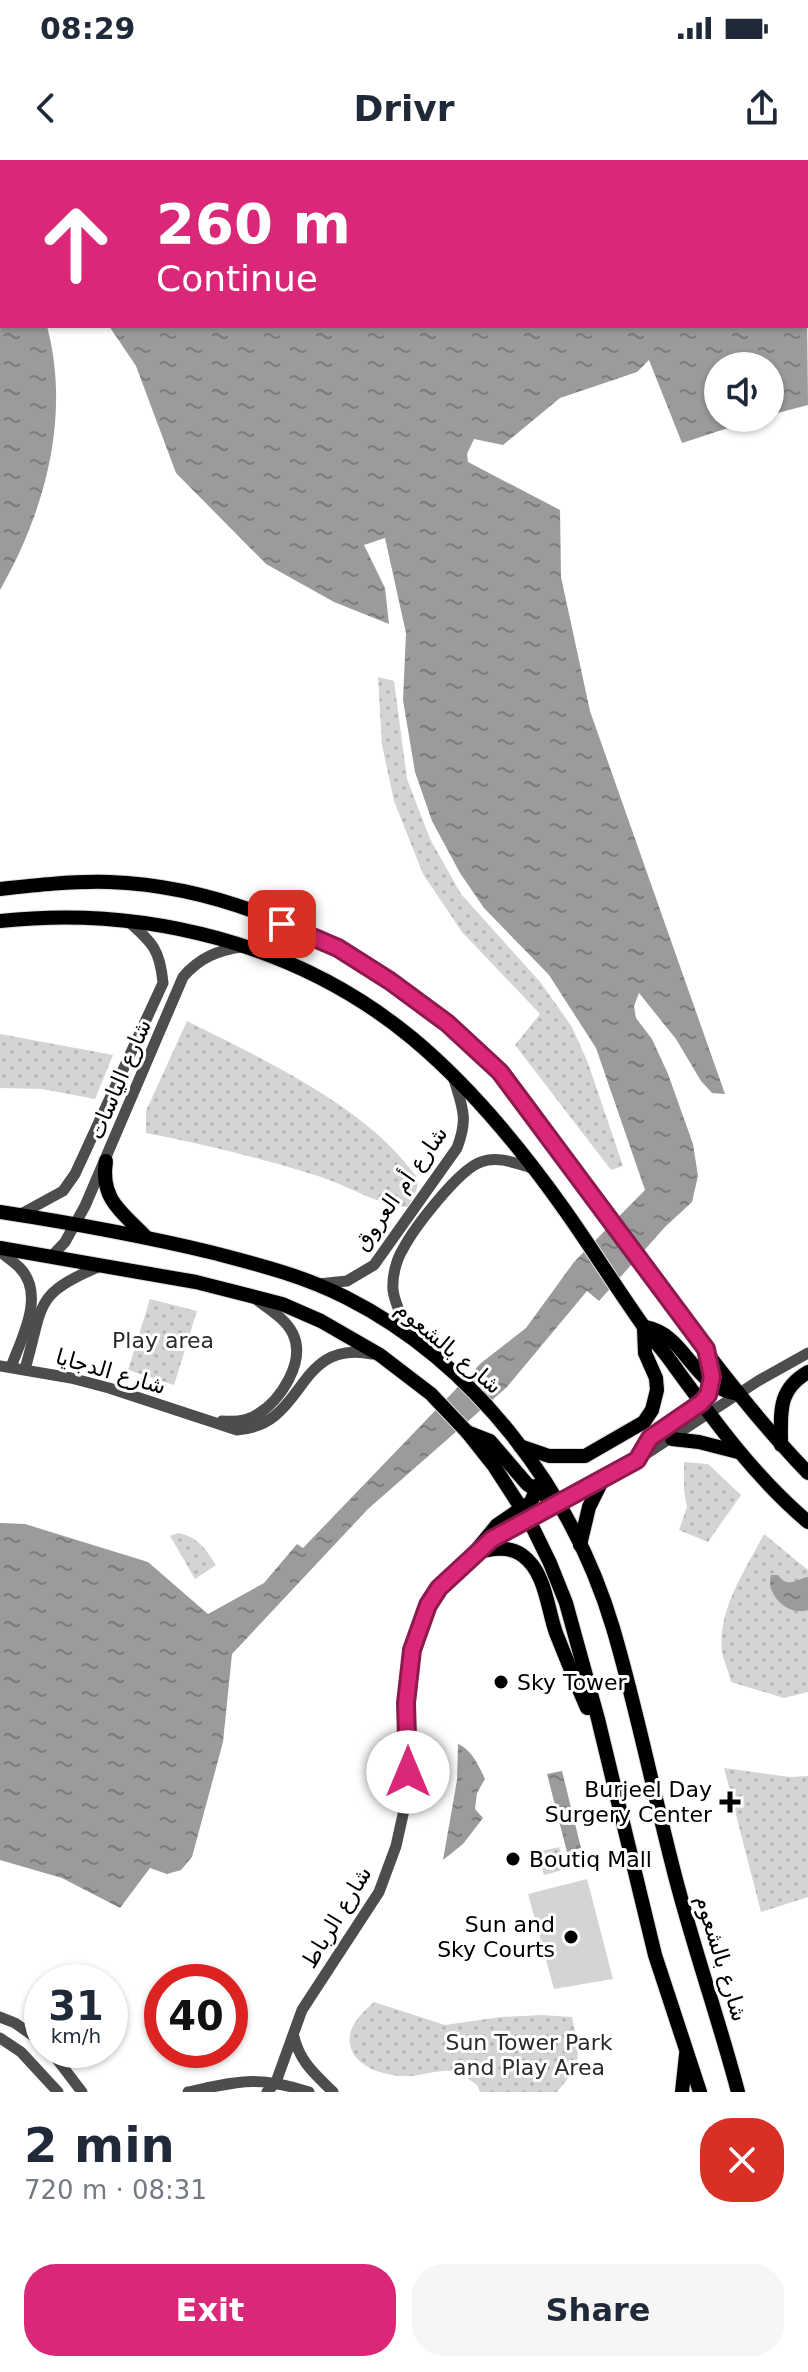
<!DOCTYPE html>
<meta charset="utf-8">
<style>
:root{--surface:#fff;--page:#f6f6f7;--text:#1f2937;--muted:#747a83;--accent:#db2777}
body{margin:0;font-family:"DejaVu Sans",Cairo,sans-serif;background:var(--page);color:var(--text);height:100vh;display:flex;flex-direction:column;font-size:30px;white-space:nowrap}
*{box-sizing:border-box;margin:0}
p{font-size:26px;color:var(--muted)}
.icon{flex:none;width:44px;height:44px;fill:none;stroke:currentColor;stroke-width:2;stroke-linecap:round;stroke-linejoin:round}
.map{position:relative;height:1932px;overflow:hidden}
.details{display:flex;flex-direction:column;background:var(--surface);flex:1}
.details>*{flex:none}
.hud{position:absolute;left:0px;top:0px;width:808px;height:168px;box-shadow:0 2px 6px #0004;background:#db2777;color:#fff;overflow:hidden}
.tools{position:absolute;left:704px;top:192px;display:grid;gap:16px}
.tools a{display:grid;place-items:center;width:80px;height:80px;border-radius:50%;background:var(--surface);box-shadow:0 2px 6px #0004;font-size:40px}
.speed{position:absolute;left:24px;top:1804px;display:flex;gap:16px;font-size:40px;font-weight:700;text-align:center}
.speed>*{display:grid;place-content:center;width:104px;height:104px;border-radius:50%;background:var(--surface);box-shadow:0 2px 6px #0004;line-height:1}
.speed small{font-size:20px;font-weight:400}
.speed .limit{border:12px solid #d22;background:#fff;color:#111}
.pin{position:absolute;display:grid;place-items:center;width:68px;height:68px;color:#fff;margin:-34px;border-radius:16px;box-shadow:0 4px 12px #0006}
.me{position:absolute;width:88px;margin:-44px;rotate:0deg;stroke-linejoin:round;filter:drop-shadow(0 0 6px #0008)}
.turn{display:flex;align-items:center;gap:28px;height:168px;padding:0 24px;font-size:36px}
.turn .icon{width:104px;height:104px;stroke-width:2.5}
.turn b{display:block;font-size:56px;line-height:68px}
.round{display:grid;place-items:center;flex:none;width:84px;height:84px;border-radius:32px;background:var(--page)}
.headline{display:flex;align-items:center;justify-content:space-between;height:136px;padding:0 24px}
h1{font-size:48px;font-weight:800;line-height:60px}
.action{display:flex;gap:16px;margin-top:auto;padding:16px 24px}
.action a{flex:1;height:92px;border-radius:32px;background:var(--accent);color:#fff;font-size:32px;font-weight:800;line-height:92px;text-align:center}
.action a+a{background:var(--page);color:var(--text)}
.status{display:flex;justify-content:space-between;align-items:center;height:56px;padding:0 40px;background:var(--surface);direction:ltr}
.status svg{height:22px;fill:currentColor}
header{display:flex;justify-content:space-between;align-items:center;height:104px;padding:0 24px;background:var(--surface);font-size:36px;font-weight:800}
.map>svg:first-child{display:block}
</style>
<div class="status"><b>08:29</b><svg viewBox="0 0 49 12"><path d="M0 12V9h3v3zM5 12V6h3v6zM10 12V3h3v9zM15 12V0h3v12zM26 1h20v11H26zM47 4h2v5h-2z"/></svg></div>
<header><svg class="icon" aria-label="back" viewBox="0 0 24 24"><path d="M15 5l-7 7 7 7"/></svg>Drivr<svg class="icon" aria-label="share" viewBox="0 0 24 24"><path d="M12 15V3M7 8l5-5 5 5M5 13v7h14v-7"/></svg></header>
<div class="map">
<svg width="808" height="1932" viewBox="0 0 808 1932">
<defs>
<pattern id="park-dots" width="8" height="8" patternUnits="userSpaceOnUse" patternTransform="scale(2)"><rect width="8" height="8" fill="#d4d4d4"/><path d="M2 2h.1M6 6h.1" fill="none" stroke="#b4b4b4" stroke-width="1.8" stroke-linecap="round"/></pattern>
<pattern id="water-ripples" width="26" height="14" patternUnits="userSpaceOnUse" patternTransform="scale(2)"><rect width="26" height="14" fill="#9b9b9b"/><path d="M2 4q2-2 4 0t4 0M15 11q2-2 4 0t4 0" fill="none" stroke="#7c7c7c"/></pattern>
</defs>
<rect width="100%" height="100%" fill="#fff"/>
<!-- grass -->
<polygon fill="#d4d4d4" points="587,1719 613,1819 554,1829 528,1734"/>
<!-- park -->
<g fill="url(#park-dots)">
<polygon points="378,517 394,521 407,619 430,679 461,734 541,823 572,867 588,903 623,1006 611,1010 515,885 540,854 462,772 423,714 394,641 382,585"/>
<path d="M187,861C255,895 359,944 406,1004C409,1008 416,1014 417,1019C420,1028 412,1039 408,1047C377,1045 351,1027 321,1017C263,999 205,984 146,973V951Z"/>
<polygon points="0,874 113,895 95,939 42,929 0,928"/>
<polygon points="150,1139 197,1151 174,1225 128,1210"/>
<polygon points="684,1302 708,1304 741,1335 708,1382 679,1370 687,1347 684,1330"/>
<path d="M178,1373C198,1377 205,1388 216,1405L195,1419L170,1376Z"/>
<path d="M764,1374L808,1410V1532L784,1538L731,1522C729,1512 724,1502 722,1492C717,1450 746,1409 764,1374Z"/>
<polygon points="724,1608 790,1617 808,1616 808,1737 761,1752"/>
<polygon points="559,1687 566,1709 544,1715 537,1692"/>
<path d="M374,1842L445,1865L501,1857L542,1855L572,1857C580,1896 584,1900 557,1932H480L477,1925C471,1921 463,1914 456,1912C443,1908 425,1915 411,1916C389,1917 354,1909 350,1884C347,1866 362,1853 374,1842Z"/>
</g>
<!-- water -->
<g fill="url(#water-ripples)">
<path d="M0,0H88L2,2V166H47C71,257 45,351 0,430Z"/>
<polygon points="112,0 489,0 491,2 112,2"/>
<polygon points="806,54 808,245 770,255 770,206 718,206 718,258 759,258 682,283 649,200 637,212 560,238 503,285 474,279 467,294 468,302 560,350 561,417 590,551 725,934 712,933 701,921 676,879 639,833 634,846 636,858 652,879 668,914 693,984 698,1016 692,1042 665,1067 599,1141 587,1131 507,1227 368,1349 232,1494 223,1582 192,1697 181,1710 167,1714 150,1708 120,1748 62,1718 0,1700 0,1363 25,1364 148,1402 208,1454 264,1423 297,1384 303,1388 481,1203 526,1168 574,1102 645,1030 596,888 549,815 484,748 460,713 432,661 415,612 403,540 406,473 385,378 364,385 385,428 389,464 334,442 266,404 176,313 136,206 109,166 806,166"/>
<path d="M771,1415H778C788,1429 796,1419 808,1417V1450C788,1457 765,1434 771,1415Z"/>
<path d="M458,1584C471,1589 479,1606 485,1619L477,1633L475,1649L483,1658L463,1684L443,1700L457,1620Z"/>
<polygon points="562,1611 581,1688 567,1692 547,1614"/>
</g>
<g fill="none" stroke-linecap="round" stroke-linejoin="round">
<!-- major casing -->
<g stroke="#dbdbdb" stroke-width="16">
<g id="major">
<path d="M0,729C36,725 72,721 109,722C253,727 398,809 498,910C525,937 548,976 571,1007C648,1110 719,1220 808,1313"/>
<path d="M0,761C146,745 298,784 412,878C471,927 520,987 564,1049C591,1087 615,1126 642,1164C652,1179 665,1192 675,1207C716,1263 755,1317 808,1362"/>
<path d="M106,1001C100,1039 121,1051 145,1076"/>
<path d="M0,1052C72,1063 143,1076 214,1093C260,1105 304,1116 347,1138C475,1203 572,1331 613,1468C636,1546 652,1626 672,1704C691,1781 718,1856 738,1932"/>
<polyline points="0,1088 196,1122 282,1144 321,1161 380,1195 431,1234 467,1272 494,1306 529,1360 550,1403 566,1443 598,1559 655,1795 700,1932"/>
<path d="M645,1167C688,1175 691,1228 739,1234"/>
<polyline points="467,1272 490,1281 527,1324 558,1344"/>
<polyline points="672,1279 699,1282 738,1292"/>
<path d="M781,1285C781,1252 777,1230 808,1212"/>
<polyline points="520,1286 549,1296 585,1296 644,1262 652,1250 657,1230 656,1218 645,1193 644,1168"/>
<path d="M637,1300C641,1293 645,1283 651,1278C680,1247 722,1253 708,1197"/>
<polyline points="580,1385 589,1347 604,1317"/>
<path d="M474,1393C490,1389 508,1385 522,1395C546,1412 547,1448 556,1473C566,1498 576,1523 587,1548"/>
<polyline points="474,1393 497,1365 531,1342 538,1325"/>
<polyline points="682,1932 686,1895"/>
</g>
</g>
<!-- minor -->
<g stroke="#4d4d4d" stroke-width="11">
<path d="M19,1055L63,1031L75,1014L163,823C160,790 153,783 128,761"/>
<path d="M0,1091C6,1097 14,1102 20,1108C46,1135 21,1179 11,1207"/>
<path d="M51,1097L65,1082L85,1046L183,817C199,798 218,790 242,787"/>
<path d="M318,1124L347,1121L374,1105L457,988C469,957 462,947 453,916"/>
<path d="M411,1177C405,1163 395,1146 393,1130C392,1117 396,1100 403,1089C414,1068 459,1009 481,1002C498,995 518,1004 535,1009"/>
<path d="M0,1206L71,1218L109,1228L237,1270C308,1265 294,1179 372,1194"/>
<path d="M25,1209C44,1145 32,1134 101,1106"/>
<path d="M222,1261C234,1262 247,1262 258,1254C281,1240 306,1201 293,1174C286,1159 270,1150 257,1140"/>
<polyline points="0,1857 15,1863 42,1882"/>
<path d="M294,1877C300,1902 315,1914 333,1932"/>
<polyline points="0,1878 21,1892 58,1932"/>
<polyline points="50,1890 82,1932"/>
<path d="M188,1932C240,1921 257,1915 309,1932"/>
<polyline points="267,1932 276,1922 302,1850 379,1732 396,1686 406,1641 408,1562 406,1543 412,1490 428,1445 439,1428 492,1379 637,1300 758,1221 808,1193"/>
</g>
<!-- major -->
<use href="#major" stroke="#000" stroke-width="14"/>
</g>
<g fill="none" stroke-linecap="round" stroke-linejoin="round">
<!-- route casing -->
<g stroke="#8e194d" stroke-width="20">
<polyline id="route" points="282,764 338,788 390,821 447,863 500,912 706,1189 712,1217 708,1235 701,1243 650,1278 637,1300 492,1379 439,1428 428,1445 412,1490 406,1543 408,1612"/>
</g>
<!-- route -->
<use href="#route" stroke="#db2777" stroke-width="14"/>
</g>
<!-- markers -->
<g fill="#000" stroke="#fff" stroke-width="3">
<circle cx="501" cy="1522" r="8"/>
<path d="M726 1630h8v8h8v8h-8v8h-8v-8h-8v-8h8z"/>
<circle cx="513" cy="1699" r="8"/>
<circle cx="571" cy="1777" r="8"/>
</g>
<g text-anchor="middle" stroke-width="6" stroke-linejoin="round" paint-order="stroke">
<!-- street labels -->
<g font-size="22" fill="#000" stroke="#fff">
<text transform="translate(119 919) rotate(-67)" y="8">شارع الياسات</text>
<text transform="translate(400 1028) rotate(-55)" y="8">شارع أم العروق</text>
<text transform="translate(449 1187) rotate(40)" y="8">شارع بالشعوم</text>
<text transform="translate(111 1211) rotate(16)" y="8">شارع الدجايا</text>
<text transform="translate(336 1757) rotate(-59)" y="8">شارع الرباط</text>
<text transform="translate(722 1798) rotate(73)" y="8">شارع بالشعوم</text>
</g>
<!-- park labels -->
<g font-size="22" fill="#2b2b2b" stroke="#fff">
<text x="163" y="1188">Play area</text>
<text x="529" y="1890">Sun Tower Park<tspan x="529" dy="25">and Play Area</tspan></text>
</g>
<!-- poi labels -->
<g font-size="22" fill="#000" stroke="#fff" text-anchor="start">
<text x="517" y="1530">Sky Tower</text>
<text x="712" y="1637" text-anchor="end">Burjeel Day<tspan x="712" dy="25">Surgery Center</tspan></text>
<text x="529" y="1707">Boutiq Mall</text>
<text x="555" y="1772" text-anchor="end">Sun and<tspan x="555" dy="25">Sky Courts</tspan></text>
</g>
</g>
</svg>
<div class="tools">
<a><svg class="icon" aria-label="sound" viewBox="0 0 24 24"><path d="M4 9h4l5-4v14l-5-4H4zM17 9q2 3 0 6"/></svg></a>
</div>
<div class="speed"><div>31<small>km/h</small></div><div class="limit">40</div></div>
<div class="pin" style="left:282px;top:764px;background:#d93025"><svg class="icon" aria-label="arrive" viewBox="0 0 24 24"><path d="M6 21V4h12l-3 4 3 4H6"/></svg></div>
<svg class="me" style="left:408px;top:1612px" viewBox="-20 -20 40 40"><circle r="19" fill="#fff"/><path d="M0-13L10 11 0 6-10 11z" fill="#db2777"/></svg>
<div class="hud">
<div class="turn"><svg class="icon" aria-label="ahead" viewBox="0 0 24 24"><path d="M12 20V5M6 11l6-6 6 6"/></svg><div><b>260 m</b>Continue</div></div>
</div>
</div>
<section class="details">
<div class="headline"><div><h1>2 min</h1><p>720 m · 08:31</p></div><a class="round" style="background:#d93025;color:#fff"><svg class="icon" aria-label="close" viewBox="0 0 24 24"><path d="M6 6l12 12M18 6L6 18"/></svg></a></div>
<div class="action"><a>Exit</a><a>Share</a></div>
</section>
